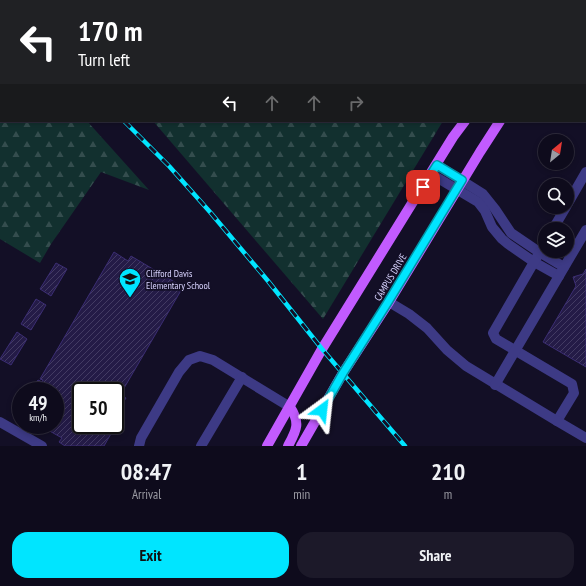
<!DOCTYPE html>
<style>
:root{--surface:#0e0b1c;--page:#1c1929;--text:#f1f3f6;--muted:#9b9ba3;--line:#2e2b3b;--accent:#00e5ff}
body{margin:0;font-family:"PT Sans Narrow",sans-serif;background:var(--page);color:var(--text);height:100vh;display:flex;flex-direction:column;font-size:15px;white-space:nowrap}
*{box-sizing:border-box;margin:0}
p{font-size:13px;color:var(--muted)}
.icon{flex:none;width:22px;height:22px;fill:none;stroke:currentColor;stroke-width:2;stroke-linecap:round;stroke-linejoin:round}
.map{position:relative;height:446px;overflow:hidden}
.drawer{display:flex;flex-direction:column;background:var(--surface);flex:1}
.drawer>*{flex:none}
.hud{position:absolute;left:0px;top:0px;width:586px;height:122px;box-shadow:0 2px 6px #0003,0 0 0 1px var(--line);background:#202124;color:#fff;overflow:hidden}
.needle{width:26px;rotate:30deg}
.fabs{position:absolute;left:538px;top:134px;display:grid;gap:8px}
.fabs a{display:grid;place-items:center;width:36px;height:36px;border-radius:50%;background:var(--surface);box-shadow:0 2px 6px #0003,0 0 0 1px var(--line);font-size:20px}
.speed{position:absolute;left:12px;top:382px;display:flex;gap:8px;font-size:20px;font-weight:700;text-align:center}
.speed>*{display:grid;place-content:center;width:52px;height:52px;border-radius:50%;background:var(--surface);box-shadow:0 2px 6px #0003,0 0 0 1px var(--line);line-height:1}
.speed small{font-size:10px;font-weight:400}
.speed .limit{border:2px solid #111;border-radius:6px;background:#fff;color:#111}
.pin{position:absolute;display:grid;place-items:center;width:34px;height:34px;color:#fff;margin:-17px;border-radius:8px;box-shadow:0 2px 6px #0006}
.me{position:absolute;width:44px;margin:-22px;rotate:30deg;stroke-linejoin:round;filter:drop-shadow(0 0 3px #0008)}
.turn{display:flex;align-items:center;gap:14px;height:84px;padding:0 12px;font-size:18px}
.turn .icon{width:52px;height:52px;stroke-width:2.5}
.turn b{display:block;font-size:28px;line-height:34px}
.lanes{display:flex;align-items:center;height:38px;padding:0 12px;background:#0003;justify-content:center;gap:20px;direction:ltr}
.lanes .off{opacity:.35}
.eta{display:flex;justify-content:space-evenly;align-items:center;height:68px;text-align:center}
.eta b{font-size:24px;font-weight:700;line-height:28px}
.button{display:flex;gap:8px;margin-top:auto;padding:8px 12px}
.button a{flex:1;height:46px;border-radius:16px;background:var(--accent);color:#111;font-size:16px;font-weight:700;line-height:46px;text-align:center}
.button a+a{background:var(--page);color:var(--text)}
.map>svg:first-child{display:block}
</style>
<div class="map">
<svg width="586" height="446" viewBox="0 0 586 446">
<defs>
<pattern id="forest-firs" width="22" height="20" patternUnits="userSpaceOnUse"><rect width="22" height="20" fill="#12302f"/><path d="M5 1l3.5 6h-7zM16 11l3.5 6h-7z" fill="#344d4e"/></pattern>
<pattern id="building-hatch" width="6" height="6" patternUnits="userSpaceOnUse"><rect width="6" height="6" fill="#241b47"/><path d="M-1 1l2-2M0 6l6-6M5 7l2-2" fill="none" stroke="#433b63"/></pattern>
</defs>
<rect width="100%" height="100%" fill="#130f26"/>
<!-- forest -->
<g fill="url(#forest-firs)">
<polygon points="148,0 451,0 452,1 148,1"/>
<polygon points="0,51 1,52 1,121 87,121 149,190 101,172 51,244 40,263 0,239"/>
<polygon points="153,121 443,121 323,319"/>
</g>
<!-- building -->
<g fill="url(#building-hatch)" stroke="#3b2d73" fill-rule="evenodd">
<path d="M114,252L128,261L131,256L183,287L120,395L126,398L115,415L120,418L104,446H65L59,442L62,438L39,425H55V391H31L38,380L42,382L43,380L40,379ZM81,391H115V425H81Z"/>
<polygon points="56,263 67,269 51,296 40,289"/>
<polygon points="586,269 586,367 543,342 576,286 573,277 583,274"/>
<polygon points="36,299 46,305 31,330 21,324"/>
<polygon points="17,332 27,339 11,365 0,359"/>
</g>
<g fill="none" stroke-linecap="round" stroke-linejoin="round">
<!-- minor -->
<g stroke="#3d3a85" stroke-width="10">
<polyline points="437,165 483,194 495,209 511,233 539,252 564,267"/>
<polyline points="431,174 478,202 485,211 492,227 502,239 508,244 534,262 559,276"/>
<polyline points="567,205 586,172"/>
<polyline points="553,229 566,207"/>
<polyline points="545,243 493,333 496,339 572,384 574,393 557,421"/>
<polyline points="389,302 409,314 427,328 447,350 466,366 557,421 586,438"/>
<polyline points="495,385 586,230"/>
<polyline points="0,422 42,446"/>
<polyline points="139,446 141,438 179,372 189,360 200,356 213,360 290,407"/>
<polyline points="201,446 242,377"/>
</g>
<!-- major -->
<g stroke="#c25bff" stroke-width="10">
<polyline points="577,1 579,0"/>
<polyline points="585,28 586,27"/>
<polyline points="267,446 322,349 453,137 465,121"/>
<path d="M288,446C296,431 301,423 290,407"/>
<polyline points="301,446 343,373 389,302 480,152 500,121"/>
</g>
<!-- rail casing -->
<g stroke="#00e5ff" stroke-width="4.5">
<g id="rail">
<polyline points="0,28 1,29"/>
<polyline points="124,121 169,166 210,212 268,281 322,349 405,446"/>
</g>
</g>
<!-- rail -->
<use href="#rail" stroke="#130f26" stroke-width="3" stroke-dasharray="9" stroke-linecap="butt"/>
</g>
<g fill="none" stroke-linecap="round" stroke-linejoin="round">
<!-- route casing -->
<g stroke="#0095a6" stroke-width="10">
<polyline id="route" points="322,410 343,373 388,302 462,180 437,165 423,187"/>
</g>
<!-- route -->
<use href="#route" stroke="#00e5ff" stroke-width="7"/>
</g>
<!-- icons -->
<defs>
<g id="school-pin" transform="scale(1.15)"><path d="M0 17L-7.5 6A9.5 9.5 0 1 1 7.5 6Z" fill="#00e5ff" stroke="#130f26"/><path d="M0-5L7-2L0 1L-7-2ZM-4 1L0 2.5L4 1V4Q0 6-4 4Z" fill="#111"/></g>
</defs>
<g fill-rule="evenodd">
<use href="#school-pin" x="130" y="279"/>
</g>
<g text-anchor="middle" stroke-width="3.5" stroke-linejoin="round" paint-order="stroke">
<!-- poi labels -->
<g font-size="10" fill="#d9d4ff" stroke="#130f26" text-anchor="start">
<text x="146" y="277">Clifford Davis<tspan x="146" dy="12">Elementary School</tspan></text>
</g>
<!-- street labels -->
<g font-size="10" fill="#d9d4ff" stroke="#130f26">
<text transform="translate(390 277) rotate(-59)" y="4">CAMPUS DRIVE</text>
</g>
</g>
</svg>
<div class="fabs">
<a><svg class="needle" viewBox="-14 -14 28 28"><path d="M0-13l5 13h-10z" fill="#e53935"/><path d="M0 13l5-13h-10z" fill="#9b9ba3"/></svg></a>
<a><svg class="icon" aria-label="search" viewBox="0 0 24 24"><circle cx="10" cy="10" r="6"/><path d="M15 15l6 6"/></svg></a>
<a><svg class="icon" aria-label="layers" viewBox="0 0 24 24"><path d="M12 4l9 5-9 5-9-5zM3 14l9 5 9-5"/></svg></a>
</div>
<div class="speed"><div>49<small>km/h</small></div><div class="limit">50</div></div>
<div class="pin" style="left:423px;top:187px;background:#d93025"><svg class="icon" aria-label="arrive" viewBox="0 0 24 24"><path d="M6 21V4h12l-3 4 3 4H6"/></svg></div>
<svg class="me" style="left:322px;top:410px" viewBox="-20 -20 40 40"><path d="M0-17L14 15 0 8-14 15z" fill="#00e5ff" stroke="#fff" stroke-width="4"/></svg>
<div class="hud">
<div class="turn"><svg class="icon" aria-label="left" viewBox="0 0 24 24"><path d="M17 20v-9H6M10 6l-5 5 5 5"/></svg><div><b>170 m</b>Turn left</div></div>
<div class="lanes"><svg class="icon" aria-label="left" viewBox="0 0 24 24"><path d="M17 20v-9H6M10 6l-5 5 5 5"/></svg><svg class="icon off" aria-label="ahead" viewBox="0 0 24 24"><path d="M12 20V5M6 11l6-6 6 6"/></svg><svg class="icon off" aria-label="ahead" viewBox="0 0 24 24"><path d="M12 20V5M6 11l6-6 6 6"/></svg><svg class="icon off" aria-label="right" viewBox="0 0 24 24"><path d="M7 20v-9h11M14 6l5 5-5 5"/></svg></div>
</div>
</div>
<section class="drawer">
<div class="eta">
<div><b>08:47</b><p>Arrival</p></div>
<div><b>1</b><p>min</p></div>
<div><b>210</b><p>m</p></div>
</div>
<div class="button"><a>Exit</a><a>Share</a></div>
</section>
